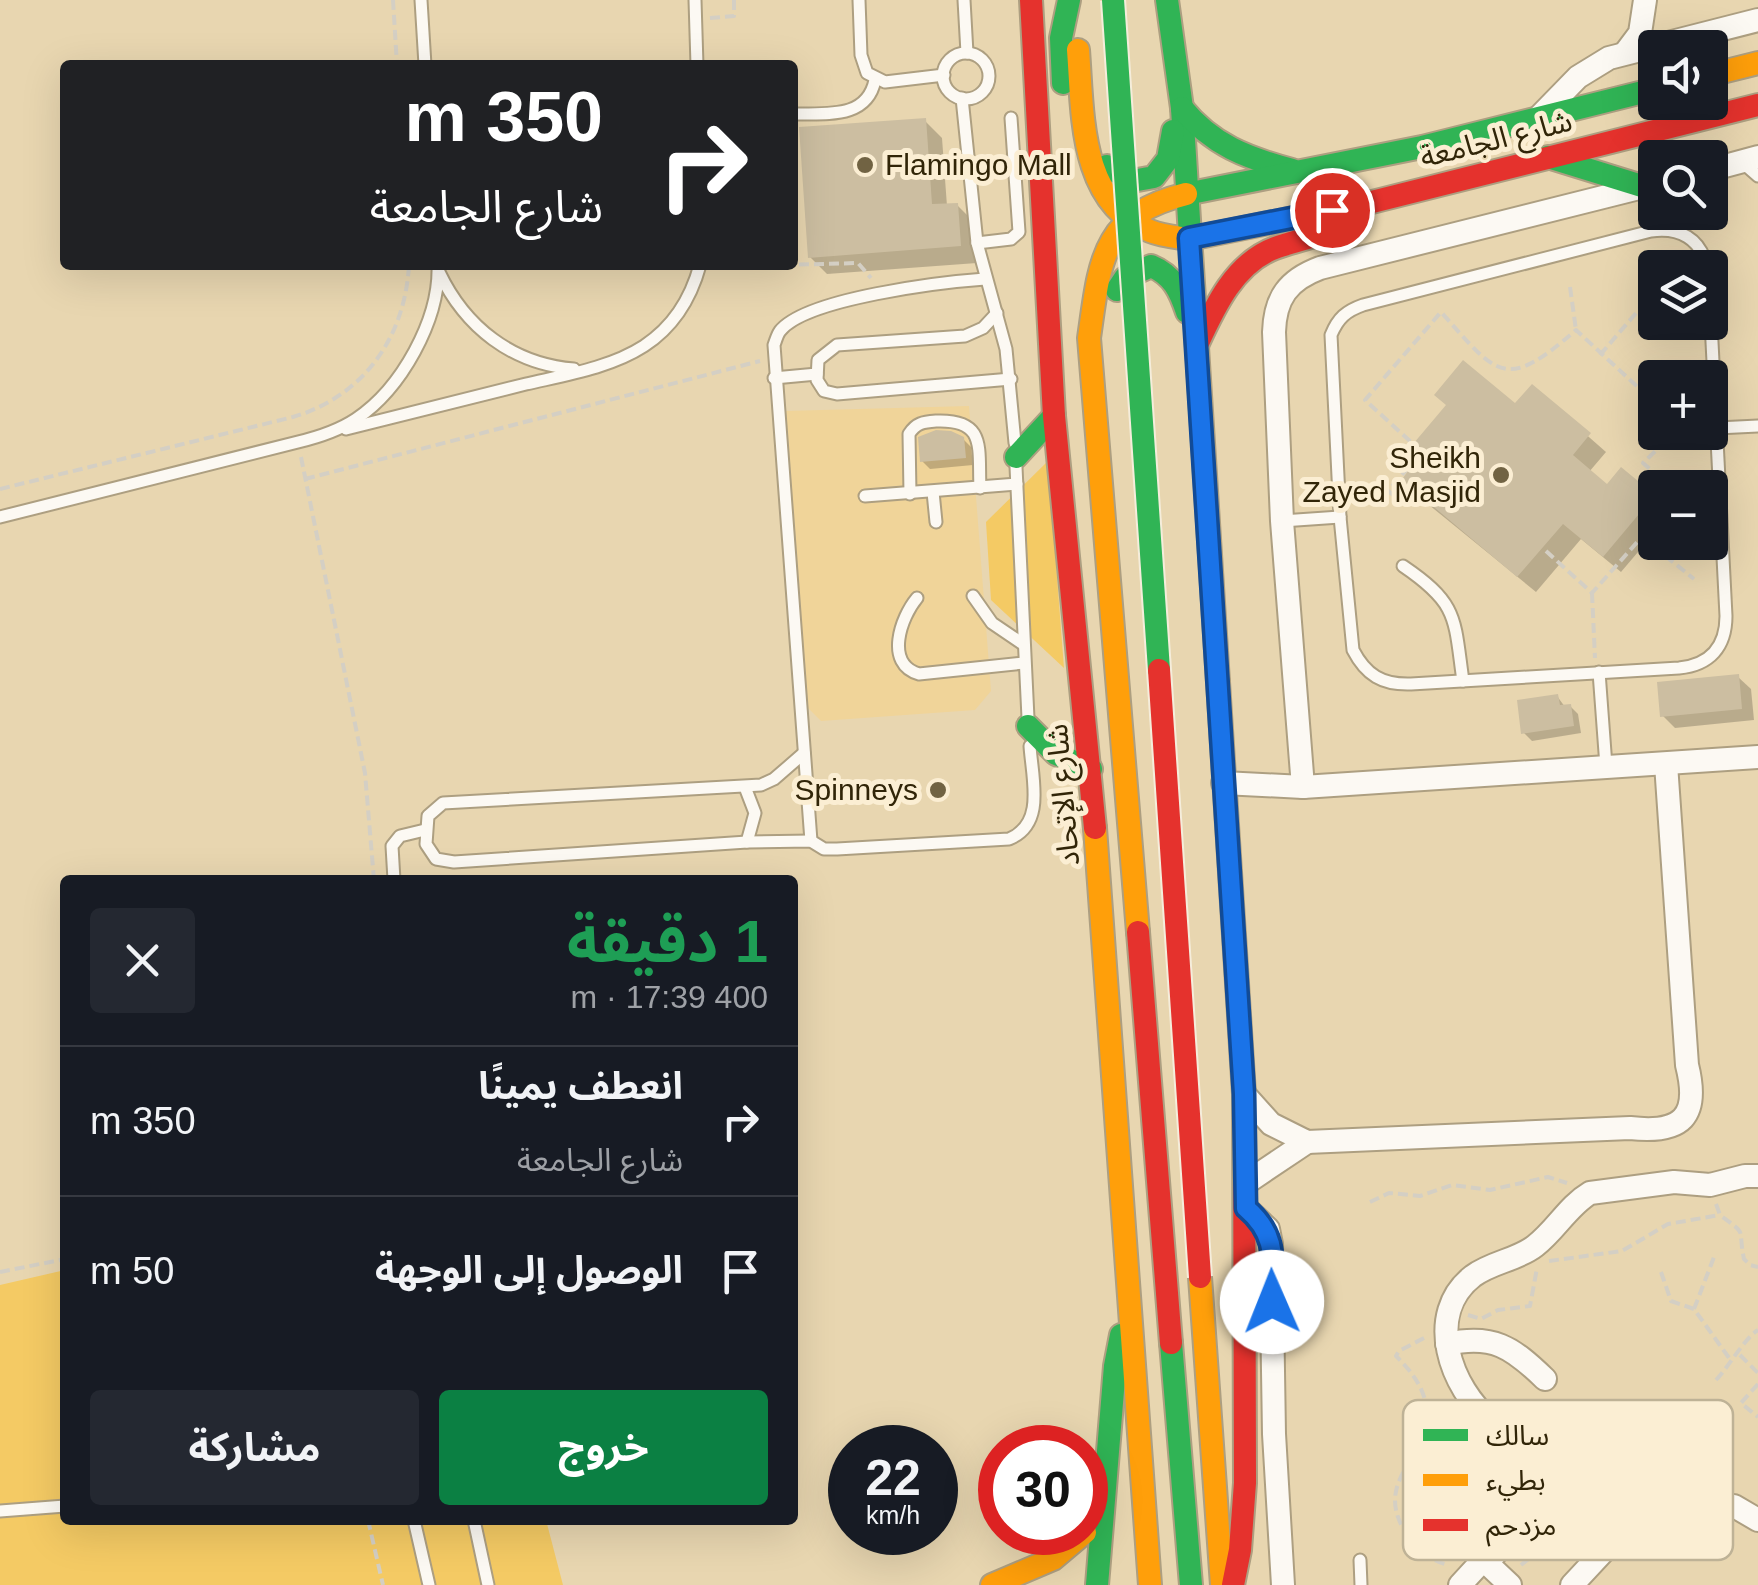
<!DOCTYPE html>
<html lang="ar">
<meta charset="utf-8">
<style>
:root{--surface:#171b24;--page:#242831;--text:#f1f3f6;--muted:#9ea1a6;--line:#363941;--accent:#0b8043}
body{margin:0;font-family:Arial,"Noto Sans Arabic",sans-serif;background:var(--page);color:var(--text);direction:rtl;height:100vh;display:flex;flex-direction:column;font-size:38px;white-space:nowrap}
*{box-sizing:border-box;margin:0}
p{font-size:32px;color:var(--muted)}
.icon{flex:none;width:55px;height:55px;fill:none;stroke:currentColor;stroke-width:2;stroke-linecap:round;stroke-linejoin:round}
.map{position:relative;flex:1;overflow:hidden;direction:ltr}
.sheet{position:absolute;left:60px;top:875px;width:738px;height:650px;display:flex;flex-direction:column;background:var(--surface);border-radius:10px;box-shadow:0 10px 40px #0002;direction:rtl}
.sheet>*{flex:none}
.banner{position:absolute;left:60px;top:60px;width:738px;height:210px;border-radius:10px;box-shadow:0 10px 40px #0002;direction:rtl;background:#202124;color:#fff;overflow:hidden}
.buttons{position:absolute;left:1638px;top:30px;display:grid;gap:20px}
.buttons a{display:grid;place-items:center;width:90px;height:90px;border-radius:10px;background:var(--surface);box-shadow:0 10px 40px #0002;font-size:50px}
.speed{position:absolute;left:828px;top:1425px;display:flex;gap:20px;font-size:50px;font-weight:700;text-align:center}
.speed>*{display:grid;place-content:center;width:130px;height:130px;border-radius:50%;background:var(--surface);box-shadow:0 10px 40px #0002;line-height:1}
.speed small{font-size:25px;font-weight:400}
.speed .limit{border:15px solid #d22;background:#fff;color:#111}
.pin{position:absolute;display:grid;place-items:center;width:85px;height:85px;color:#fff;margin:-42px;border:5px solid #fff;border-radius:50%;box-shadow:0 2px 10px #0007}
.me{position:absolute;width:110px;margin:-55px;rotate:359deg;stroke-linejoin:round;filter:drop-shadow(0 0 8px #0008)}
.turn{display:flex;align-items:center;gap:35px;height:210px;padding:0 30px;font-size:45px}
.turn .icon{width:130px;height:130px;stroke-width:2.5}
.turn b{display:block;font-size:70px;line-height:85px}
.round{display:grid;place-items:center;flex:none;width:105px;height:105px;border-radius:10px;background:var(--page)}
.summary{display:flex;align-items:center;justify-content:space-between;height:170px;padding:0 30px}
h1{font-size:60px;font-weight:700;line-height:75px;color:#1e9e55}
.button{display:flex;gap:20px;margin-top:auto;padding:20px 30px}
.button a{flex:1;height:115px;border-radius:10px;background:var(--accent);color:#fff;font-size:40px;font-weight:700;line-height:115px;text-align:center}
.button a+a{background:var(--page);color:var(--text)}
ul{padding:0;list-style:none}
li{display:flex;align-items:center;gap:30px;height:150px;padding:0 30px;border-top:2px solid var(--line)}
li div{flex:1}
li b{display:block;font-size:38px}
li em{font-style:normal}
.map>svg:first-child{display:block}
</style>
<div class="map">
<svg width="1758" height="1585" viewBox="0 0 1758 1585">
<rect width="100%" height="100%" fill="#e8d6b0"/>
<!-- built -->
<polygon fill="#f0d499" points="969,406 991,691 975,710 821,721 807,707 785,411"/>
<!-- green -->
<g fill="#f4ca64">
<polygon points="1048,461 1064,668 991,600 986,522"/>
<polygon points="65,1270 65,1520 546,1520 563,1585 0,1585 0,1285"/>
</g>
<!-- shadow -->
<g fill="#0003">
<polygon points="925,121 942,138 947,206 957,205 974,222 977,263 827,274 810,257"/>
<polygon points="1532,387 1606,452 1589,472 1607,487 1621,470 1655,499 1655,532 1621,572 1581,539 1536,592 1402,483 1515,407"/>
<polygon points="963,439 971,447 973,465 930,469 922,461"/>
<polygon points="1738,677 1751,689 1754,720 1675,728 1663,716"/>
<polygon points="1557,696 1565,707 1570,706 1578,714 1581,733 1532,741 1524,733"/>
</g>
<!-- building -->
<g fill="#ccbea1">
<polygon points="926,118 932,204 958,203 961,246 808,258 799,127"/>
<polygon points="1463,360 1515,403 1532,384 1591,433 1573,455 1607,484 1621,467 1655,495 1603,557 1563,524 1517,577 1416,492 1399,483 1418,458 1408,450 1446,405 1434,395"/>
<polygon points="936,430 951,431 964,437 966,458 920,462 918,437"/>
<polygon points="1739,674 1742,709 1660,717 1657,682"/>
<polygon points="1558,694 1560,705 1571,704 1574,726 1521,734 1517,700"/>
</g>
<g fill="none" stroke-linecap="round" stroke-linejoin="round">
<!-- lane casing -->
<g stroke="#ad9f81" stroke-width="15">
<g id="lane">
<polyline points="421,0 425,65"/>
<polyline points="695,0 697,65"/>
<polyline points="859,0 861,55 867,73 885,82 944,75"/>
<polyline points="964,0 967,53"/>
<circle cx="966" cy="76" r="23"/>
<polyline points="962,98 977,243 1006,349 1015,443"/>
<path d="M792,114C825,113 867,120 875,80"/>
<polyline points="1742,162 1758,176"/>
<polyline points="977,243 1011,239 1019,232 1011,118"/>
<path d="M1707,268C1701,238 1679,227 1651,231L1363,305C1346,311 1338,318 1331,335L1340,517L1353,650C1366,675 1382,685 1411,684L1679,668C1710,665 1726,647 1726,616L1710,303"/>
<path d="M439,272C465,327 512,364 574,369"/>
<polyline points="997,313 983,328 965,336 837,345 818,360 817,380 824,391 837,394 1011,379"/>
<polyline points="774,378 817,374"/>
<polyline points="1717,428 1758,426"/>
<path d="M346,429C406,414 466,399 526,384C565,375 610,368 644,346C673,327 691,298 700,265"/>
<polyline points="1016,467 1028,718"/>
<polyline points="933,492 936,522"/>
<path d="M910,494L909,434C916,423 923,422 936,421C987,419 978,448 980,488"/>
<polyline points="865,496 1017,484"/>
<path d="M0,517L298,442C319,437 338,431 356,419C401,389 440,320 438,265"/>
<polyline points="1282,521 1340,517"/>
<path d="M1403,566C1459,604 1454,618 1463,681"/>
<polyline points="973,596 992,623 1023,644"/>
<path d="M917,598C901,617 884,664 919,674L1024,663"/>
<polyline points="1599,672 1606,766"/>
<path d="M804,753L774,779L761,785L443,803L428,816L426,844L436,859L454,862L747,842L811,841L824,849H837L1009,839C1046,824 1032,778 1030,746"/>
<polyline points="745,787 755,813 747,842"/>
<path d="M811,841L774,345C776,340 777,335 780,331C806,298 943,282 985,279"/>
<polyline points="394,880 392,846 400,836 425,830"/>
<polyline points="0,1511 65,1506"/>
<polyline points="414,1520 429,1585"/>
<polyline points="474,1520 488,1585"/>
<polyline points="1360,1560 1361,1585"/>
</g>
</g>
<!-- street casing -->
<g stroke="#ad9f81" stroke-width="26">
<g id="street">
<polyline points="1625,53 1640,33 1645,0"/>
<polyline points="1539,117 1578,77 1609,58 1758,20"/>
<polyline points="1710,170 1758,157"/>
<polyline points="1223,783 1303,787 1758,757"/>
<path d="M1303,787L1282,521L1274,332C1275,298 1288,280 1320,268L1643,187"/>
<path d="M1244,1094L1271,1124L1307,1142L1630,1128C1682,1134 1700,1117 1687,1065L1666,764"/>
<polyline points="1246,1183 1307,1142"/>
<polyline points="1246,1208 1268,1229 1271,1244 1274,1434 1283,1585"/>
<path d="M1447,1344C1493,1334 1512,1347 1545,1379"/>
<polyline points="1493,1423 1472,1465 1439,1504 1440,1519 1510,1585"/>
<path d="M1553,1463L1535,1474L1531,1484L1538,1505L1558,1511C1576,1505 1584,1492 1576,1473C1567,1465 1560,1465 1549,1460C1530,1450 1509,1436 1492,1422C1450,1388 1424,1314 1473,1276C1492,1262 1517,1260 1535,1246C1556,1230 1568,1206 1590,1193L1674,1182L1710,1185L1745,1176H1758"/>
<polyline points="1580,1490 1628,1525"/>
<polyline points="1734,1506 1758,1520"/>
<polyline points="1487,1563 1538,1505"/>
<polyline points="1460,1585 1483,1560"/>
<polyline points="1572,1585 1654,1497"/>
</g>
</g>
<!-- fast casing -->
<g stroke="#ad9f81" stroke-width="26">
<g id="fast">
<polyline points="1167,0 1182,108 1218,682"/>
<polyline points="1063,83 1061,38 1069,0"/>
<path d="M1182,108C1212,145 1247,158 1292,170"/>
<polyline points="1548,157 1645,187"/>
<polyline points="1107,166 1132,181 1154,177 1168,159 1173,131"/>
<polyline points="1186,194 1422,147 1655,89"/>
<path d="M1117,290L1125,278L1151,266C1173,275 1180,291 1187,312"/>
<polyline points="1016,457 1054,416"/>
<polyline points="1028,726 1056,754 1091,769"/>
<polyline points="1171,1343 1191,1585"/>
<polyline points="1097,1585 1115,1366 1121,1335"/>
</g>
</g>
<!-- slow casing -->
<g stroke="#ad9f81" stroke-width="26">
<g id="slow">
<path d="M1078,50C1083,114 1079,203 1150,231C1162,236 1176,237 1189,239"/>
<polyline points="1710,75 1758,63"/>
<polyline points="1095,828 1150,1585"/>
<path d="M1138,932L1089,338C1100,261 1101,215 1186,194"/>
<polyline points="1200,1277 1222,1585"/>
<polyline points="992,1585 1053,1559 1085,1532"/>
</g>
</g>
<!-- jam casing -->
<g stroke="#ad9f81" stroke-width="26">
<g id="jam">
<polyline points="1031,0 1054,416 1095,828"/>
<polyline points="1189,239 1368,203 1758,105"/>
<path d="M1198,343C1215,306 1235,263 1275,248C1297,240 1321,236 1342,225"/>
<polyline points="1218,682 1244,1094 1245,1483 1240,1550 1233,1585"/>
<polyline points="1138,932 1171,1343"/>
</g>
</g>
<!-- path -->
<g stroke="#d4cfc4" stroke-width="4" stroke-dasharray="10 5" stroke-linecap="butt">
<polyline points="393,0 397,65"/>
<polyline points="710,18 734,16 734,0"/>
<polyline points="784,265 858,263 871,278"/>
<polyline points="1570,287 1576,330"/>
<polyline points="1600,355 1643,305 1655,304"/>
<polyline points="301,457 365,773 374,880"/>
<polyline points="305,479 760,361"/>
<polyline points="1672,488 1643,463 1675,432"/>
<path d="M0,489L293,417C364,396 405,337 409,265"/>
<path d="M1395,496L1388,491L1413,462L1403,453L1411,442L1365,400L1441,312C1498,376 1505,392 1576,330L1655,403"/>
<polyline points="1642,537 1694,579"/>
<polyline points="1546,551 1592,593 1655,522"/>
<polyline points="1592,593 1595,658"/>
<polyline points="1370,1202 1389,1193 1420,1196 1452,1185 1490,1190 1548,1177 1567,1183"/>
<path d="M1716,1204L1720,1215C1749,1237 1737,1225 1744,1259L1750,1265L1758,1267"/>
<polyline points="1549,1261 1622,1251 1668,1224 1720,1215"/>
<polyline points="0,1272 65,1259"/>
<polyline points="1661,1272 1671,1301 1694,1309 1732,1362"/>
<polyline points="1694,1309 1714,1257"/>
<polyline points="1468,1315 1481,1319 1498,1310 1530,1306 1537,1268"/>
<path d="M1424,1338L1399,1351L1396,1356C1413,1373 1427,1391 1427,1416C1425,1462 1369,1483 1410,1539C1419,1552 1433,1561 1448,1565"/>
<polyline points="1740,1355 1758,1373"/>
<path d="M1716,1380C1730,1365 1744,1339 1758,1330"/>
<polyline points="1758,1384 1741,1403 1758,1417"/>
<polyline points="1516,1412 1539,1424"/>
<polyline points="1540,1423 1551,1409"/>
<polyline points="1458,1442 1461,1423"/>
<polyline points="368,1520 383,1585"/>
<polyline points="1481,1531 1509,1484"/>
<polyline points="1521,1565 1560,1533"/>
</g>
<!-- lane -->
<use href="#lane" stroke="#fcf9f3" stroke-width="11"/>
<!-- street -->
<use href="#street" stroke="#fcf9f3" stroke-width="22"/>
<!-- fast -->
<use href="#fast" stroke="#30b455" stroke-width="22"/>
<!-- slow -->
<use href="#slow" stroke="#ff9f0a" stroke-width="22"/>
<!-- jam -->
<use href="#jam" stroke="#e5322d" stroke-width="22"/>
<!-- fast-bridge casing -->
<g stroke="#f5eddb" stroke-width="26" stroke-linecap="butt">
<polyline id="fast-bridge" points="1113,0 1159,670"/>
</g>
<!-- jam-bridge casing -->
<g stroke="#f5eddb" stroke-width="26" stroke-linecap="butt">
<polyline id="jam-bridge" points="1159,670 1200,1277"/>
</g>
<!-- fast-bridge -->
<use href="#fast-bridge" stroke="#30b455" stroke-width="22"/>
<!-- jam-bridge -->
<use href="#jam-bridge" stroke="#e5322d" stroke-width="22"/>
</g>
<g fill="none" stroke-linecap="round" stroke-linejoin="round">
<!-- route casing -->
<g stroke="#114b97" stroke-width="25">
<path id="route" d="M1272,1302C1272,1262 1279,1236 1246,1208L1244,1094L1189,238L1332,210"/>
</g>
<!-- route -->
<use href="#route" stroke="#1a73e8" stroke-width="18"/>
</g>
<!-- markers -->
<g fill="#716343" stroke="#fbeed3" stroke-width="4">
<circle cx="865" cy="165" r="10"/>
<circle cx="1501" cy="475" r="10"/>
<circle cx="938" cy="790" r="10"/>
</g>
<g text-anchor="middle" stroke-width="10" stroke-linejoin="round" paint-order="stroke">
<!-- street labels -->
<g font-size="30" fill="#312508" stroke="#fbeed3">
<text transform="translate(1496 139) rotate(-14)" y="10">شارع الجامعة</text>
<text transform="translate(1063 795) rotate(-95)" y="10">شارع الإتحاد</text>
</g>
<!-- poi labels -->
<g font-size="30" fill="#312508" stroke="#fbeed3" text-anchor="end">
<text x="885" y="175" text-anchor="start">Flamingo Mall</text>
<text x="1481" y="468">Sheikh<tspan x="1481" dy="34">Zayed Masjid</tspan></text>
<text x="918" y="800">Spinneys</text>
</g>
</g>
<!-- legend -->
<rect x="1403" y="1400" width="330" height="160" rx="15" fill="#fbeed3" stroke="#beb296" stroke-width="2.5"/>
<rect x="1423" y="1429" width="45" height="12" fill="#30b455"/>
<rect x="1423" y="1474" width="45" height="12" fill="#ff9f0a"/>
<rect x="1423" y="1519" width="45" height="12" fill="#e5322d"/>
<g font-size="28" fill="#312508">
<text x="1486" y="1445">سالك</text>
<text x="1486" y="1490">بطيء</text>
<text x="1486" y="1535">مزدحم</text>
</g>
</svg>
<div class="buttons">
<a><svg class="icon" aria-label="sound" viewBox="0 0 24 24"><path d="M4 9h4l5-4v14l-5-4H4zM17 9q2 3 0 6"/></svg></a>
<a><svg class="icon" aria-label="search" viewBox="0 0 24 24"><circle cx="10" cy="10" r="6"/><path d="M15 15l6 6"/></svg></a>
<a><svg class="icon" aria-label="layers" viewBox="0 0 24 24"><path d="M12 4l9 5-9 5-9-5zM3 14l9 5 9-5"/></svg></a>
<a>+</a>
<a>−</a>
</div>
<div class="speed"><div>22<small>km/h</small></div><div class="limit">30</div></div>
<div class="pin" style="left:1332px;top:210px;background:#d93025"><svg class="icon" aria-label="arrive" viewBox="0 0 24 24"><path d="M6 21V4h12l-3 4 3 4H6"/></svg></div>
<svg class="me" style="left:1272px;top:1302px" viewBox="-20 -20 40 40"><circle r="19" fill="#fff"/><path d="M0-13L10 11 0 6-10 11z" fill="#1a73e8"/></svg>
<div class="banner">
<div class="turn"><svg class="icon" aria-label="right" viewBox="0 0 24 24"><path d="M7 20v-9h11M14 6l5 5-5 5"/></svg><div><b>350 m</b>شارع الجامعة</div></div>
</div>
<section class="sheet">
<div class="summary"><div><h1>1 دقيقة</h1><p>400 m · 17:39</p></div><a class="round"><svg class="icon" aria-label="close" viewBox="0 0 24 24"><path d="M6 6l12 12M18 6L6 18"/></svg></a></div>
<ul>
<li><svg class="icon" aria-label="right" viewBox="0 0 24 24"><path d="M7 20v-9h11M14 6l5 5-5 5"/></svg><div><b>انعطف يمينًا</b><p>شارع الجامعة</p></div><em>350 m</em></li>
<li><svg class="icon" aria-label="arrive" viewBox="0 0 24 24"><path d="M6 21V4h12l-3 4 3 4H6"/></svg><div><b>الوصول إلى الوجهة</b></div><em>50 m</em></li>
</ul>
<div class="button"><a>خروج</a><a>مشاركة</a></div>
</section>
</div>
